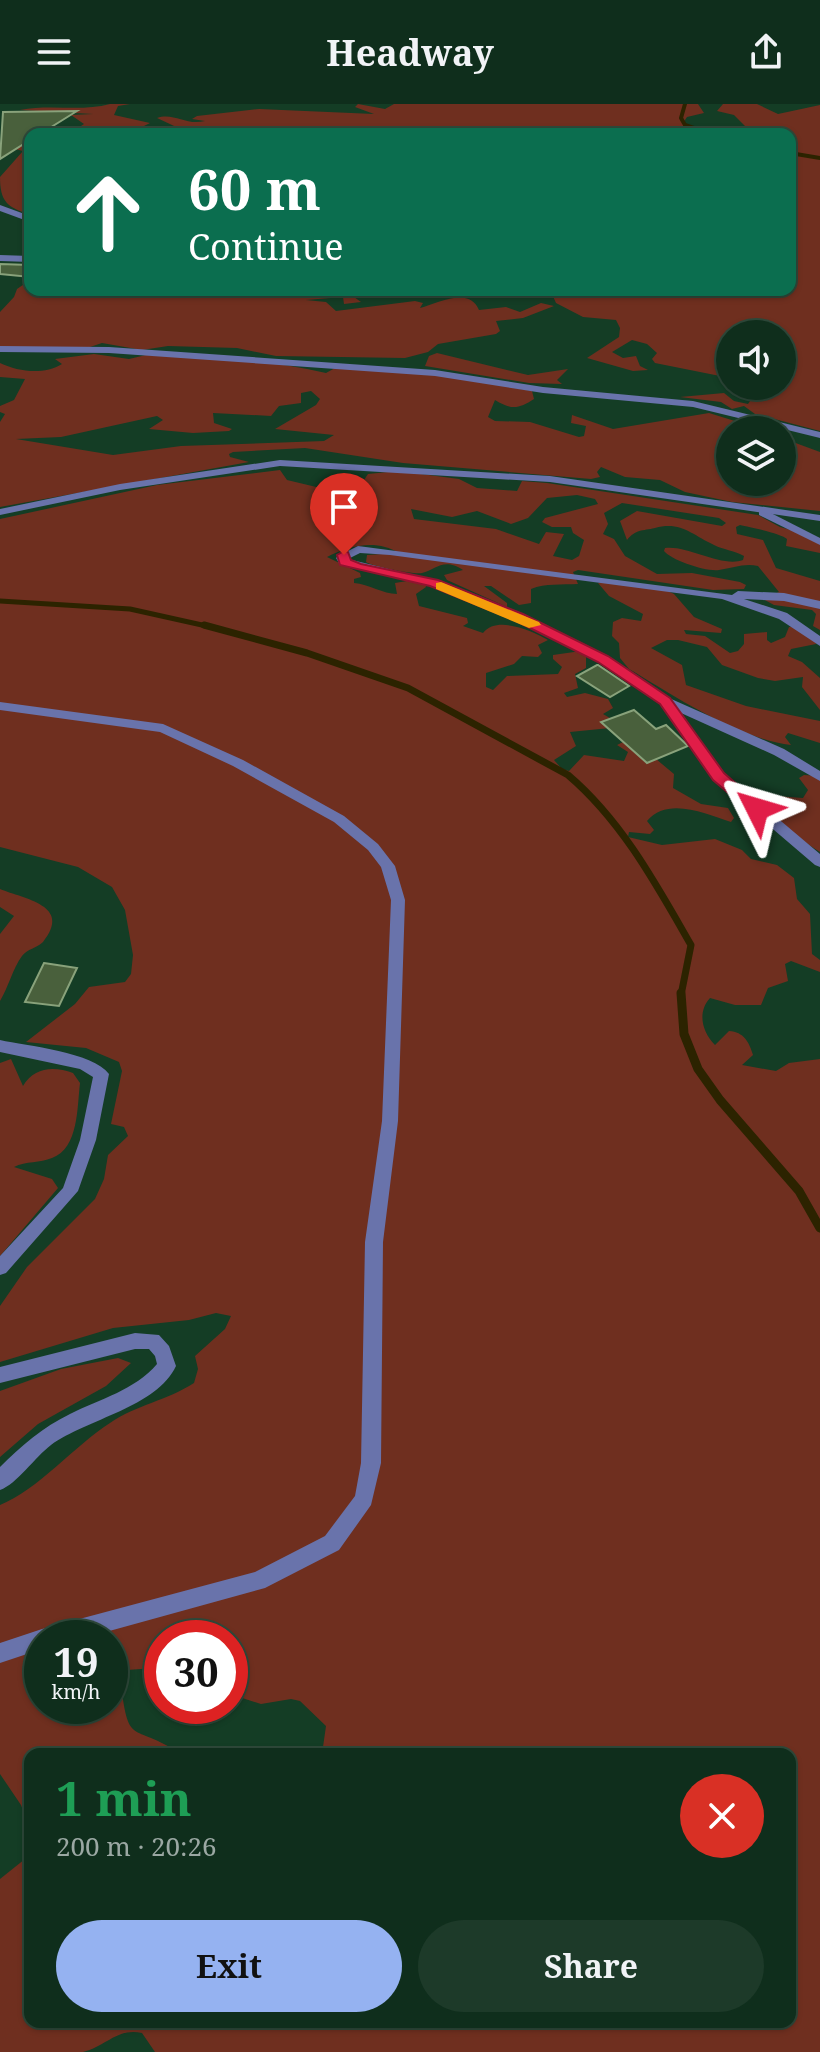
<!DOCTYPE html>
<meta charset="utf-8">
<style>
:root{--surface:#0f2e1c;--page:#1d3a29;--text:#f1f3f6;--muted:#9ba8a3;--line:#2f4a3b;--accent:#95b2f1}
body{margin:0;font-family:"Noto Serif",serif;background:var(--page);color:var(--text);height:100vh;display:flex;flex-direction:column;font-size:30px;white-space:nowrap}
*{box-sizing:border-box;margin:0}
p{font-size:26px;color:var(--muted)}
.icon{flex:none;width:44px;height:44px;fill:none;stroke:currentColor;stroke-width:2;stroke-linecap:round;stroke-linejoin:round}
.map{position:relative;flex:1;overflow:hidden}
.sheet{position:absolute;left:24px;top:1644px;width:772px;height:280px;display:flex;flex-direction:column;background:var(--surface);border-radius:16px;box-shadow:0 2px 6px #0004,0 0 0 2px var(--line)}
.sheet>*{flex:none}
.top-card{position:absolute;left:24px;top:24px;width:772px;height:168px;border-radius:16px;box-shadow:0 2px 6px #0004,0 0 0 2px var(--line);background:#0b6e4f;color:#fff;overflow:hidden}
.buttons{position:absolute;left:716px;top:216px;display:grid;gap:16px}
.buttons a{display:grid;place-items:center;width:80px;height:80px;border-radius:50%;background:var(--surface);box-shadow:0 2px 6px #0004,0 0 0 2px var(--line);font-size:40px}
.speed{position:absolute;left:24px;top:1516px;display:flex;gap:16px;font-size:40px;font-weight:700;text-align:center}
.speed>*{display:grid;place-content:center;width:104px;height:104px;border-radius:50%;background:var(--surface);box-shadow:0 2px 6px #0004,0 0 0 2px var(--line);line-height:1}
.speed small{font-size:20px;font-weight:400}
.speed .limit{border:12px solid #d22;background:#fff;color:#111}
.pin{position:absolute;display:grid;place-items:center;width:68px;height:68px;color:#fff;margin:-82px -34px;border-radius:50% 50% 50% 0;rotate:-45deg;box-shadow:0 0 8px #0007}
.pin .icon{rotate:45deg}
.me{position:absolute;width:88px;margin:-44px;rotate:310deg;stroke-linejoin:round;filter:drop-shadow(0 0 6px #0008)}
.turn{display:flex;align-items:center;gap:28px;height:168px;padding:0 32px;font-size:36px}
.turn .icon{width:104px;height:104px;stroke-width:2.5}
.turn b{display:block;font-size:56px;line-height:68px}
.round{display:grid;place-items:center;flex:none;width:84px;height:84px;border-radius:42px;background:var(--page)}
.summary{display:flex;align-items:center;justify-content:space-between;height:136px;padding:0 32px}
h1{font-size:48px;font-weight:700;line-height:60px;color:#1e9e55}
.primary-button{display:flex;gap:16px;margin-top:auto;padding:16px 32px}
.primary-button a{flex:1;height:92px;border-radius:48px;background:var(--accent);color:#111;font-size:32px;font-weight:700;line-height:92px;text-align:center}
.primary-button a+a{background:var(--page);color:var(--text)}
header{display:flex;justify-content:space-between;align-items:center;height:104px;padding:0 32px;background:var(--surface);font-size:36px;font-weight:700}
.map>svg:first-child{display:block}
</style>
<header><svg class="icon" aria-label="menu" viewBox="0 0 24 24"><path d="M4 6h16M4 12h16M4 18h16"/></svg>Headway<svg class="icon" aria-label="share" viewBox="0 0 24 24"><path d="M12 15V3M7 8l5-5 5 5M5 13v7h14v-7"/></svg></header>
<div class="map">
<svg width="820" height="1948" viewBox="0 0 820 1948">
<rect width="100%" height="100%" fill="#143d25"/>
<!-- green -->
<g fill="#6f2f1f" fill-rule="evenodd">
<path d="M110,0H130L118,2L114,11L150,19L138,25H174L140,30H50L52,28L40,26L81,22L84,20L71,11L93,10L20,6C51,0 81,8 110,0Z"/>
<path d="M358,0L385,5L394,0H698L704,9L687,13L683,19L717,30H208L187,28L157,14C174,8 186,22 205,17L192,15L197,12L259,5L374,10L355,3Z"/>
<polygon points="723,0 757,0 778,10 820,1 820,327 755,310 744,302 732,305 721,298 680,293 724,289 734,297 748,300 750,297 745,293 752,289 752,284 740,282 782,282 782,230 730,230 730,274 655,259 652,255 657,249 647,240 632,236 612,248 623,254 636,252 640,262 648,266 633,267 587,254 619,233 620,224 616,216 583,213 556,199 552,190 535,192 523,189 790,186 790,30 772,30 765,25 745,30 746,23 734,11 717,7"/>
<path d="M30,35V110C7,104 0,97 0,73L23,47L15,45Z"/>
<path d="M30,176V186L394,187L356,190L354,193L361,198L344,200L343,193L306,196L326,198L336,207L415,197L423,199L420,204C439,199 469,182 479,206L506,203L520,208L541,199L554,202L523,214L496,217L500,227L496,230L438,240L428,248L405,254L276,252L237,244L168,242L142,246L102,239L87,244L0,245V208L14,193L17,185Z"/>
<polygon points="437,249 528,271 568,265 557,276 562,280 529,279 425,262 429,252"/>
<path d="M94,250L129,255L146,251C203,253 268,255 326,269L335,264L436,270L532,287L534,295C519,305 511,306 495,296L488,313L495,317L530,318L579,333L584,332L586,322L571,319L572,311L613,325L709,309L764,326H730V378H782V334L820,348V407L732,398L685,388L660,376L625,373L601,363L597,368L600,373L591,375L403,359L305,344L233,348L229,350L230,353L249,358L0,403V318L5,310L0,308V302L14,296L25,275L0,273V259C19,268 44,271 62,260L55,255ZM311,287L320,295L316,301L275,325L334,331L324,337L181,342L113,351L16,335L61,333L157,312L163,316L149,325L193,329L229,327L232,325L214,319L213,309L271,312L279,302L301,299V289Z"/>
<path d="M280,366L287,376L333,387L358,385L368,370L398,367L459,375L477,384L517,387L522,377L547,379L758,411L780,423L820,434V449L786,442L787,435C782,430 750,423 740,421L736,423L737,430L763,436L776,464L820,477V526L813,522L816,510L812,506L774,501L763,495L779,488L758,462C744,459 733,464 719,466C706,468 671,456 664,447L665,444C688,441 722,464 743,456L744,452C733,446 724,446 714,441C692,431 681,417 655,424C642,427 636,425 627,436L620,417L637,407L722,422L726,419L719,414L622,399L604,409L608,420L603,430L614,435L625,452L657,470L692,469L740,478L746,481L744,485L713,486L578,466L573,468L578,480C561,481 546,479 531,485V499L519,501L491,482H484L507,499V503L447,476L444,471L463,466C443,453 436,466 422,469C415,471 371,462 366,458L367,451L399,449C377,435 349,441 327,453L360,469L361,473L354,475V479C369,480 383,490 397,490L395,479L413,476L425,479L426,483L416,490L419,502L467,514L468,519L463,522L483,529C497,511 533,527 548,536L538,541L542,549L538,553L522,552L514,560L486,569V583L493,586L507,572L558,570L562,563L553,555V551L581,547L586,550V564L575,570L578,584L564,589L567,593L585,589L608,595L613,604L603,610L615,617L610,624L570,628L576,642L554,656L562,665L569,667L584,651L624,657L628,648L617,641L623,638L656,655L674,670L673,684L701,700L728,704L734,714L731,718C706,710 668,692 647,717L654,726L650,730L629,728L628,733L662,741L715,735L742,746L751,755L777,761L794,774L797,795L810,810L812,850L820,856V868L791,857L785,860L788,877L768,884L761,901H735L710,894C697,908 702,928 715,941L729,927C744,928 749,938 753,951L742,961L776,967L789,959L820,955V1948H155L142,1929C118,1923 105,1943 83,1948C62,1948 23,1948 0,1948V1775L30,1751V1918H790V1650H322L326,1622L300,1597L291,1595L261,1600L230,1590V1534H162V1567L155,1564L127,1566L120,1573C129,1647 130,1616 181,1650H30V1726L21,1701L0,1670V1401C38,1386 74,1342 110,1319C136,1301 168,1296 194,1279L198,1265L195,1252L225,1225L231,1212L216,1209L189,1216L113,1224L0,1258V1202L27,1163L95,1095L104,1075L108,1051L128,1032L124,1023L111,1020L122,967L119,958L86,944L26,938L75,900L89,883L125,878L131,870L133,851L125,806L112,783L78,763L0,743V415L157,381ZM577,391L595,395L598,400L545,414L542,418L552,423H571L573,429L584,436L579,452L572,456L553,452L564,430L546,428L539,440L496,425L414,415L411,405L452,413L477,407L511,420L528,414L547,394ZM42,1534H110V1602H42Z"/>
<path d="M610,478L659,483L674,490L694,513L722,525L721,529L684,526L686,530L705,532L730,549L738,547L744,540V530L767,528V536L771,539L785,533L789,523L796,522L815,536L816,540L791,545L788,552L802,558L820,574V606L802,583L803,573L775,577L758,574L722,561L707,543L678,536H667L651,544L682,561L686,581L746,602L820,617V639L788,629L785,633L791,641C738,635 675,592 629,565L620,554L619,539L612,532L613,518L622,514L641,517L643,510L609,492L598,479Z"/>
<path d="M804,671L820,672V748C806,740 766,709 760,695L762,691L803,694L808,686L799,674Z"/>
<path d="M0,785C24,795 73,801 43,838C37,844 27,845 22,852C13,864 8,884 0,897V830L14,812L0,803Z"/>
<path d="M11,955L23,982C34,963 54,962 73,969L80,979C77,1003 79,1044 52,1054C40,1059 26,1057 14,1063L52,1075L58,1084L0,1152V959Z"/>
<polygon points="118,1254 131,1259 106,1282 38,1320 0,1353 0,1287 61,1265"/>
</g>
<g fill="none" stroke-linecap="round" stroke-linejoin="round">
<!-- stream-far3 -->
<g stroke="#2c2300" stroke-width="4">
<polyline points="685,0 681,14 685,21 711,30"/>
<polyline points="790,49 820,54"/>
</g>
<!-- stream-far2 -->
<polyline stroke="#2c2300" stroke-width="5" points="0,497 130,505 211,523"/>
<!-- stream-far1 -->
<path stroke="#2c2300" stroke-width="7" d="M204,521L307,549L408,584L568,671C622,717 656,780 691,841L681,891"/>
<!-- stream -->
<polyline stroke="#2c2300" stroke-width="9" points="681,889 684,930 698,965 720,996 799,1087 820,1124"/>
</g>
<!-- building -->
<g fill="#49603c" stroke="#89a27b" stroke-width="2">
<polygon points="77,7 40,30 30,30 30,36 0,55 3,8"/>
<polygon points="0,160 30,161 30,173 0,170"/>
<polygon points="597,561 598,561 629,582 610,593 577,572"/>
<polygon points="634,606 656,625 666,621 688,642 647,659 601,618"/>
<polygon points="44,859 77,864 59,902 25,898"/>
</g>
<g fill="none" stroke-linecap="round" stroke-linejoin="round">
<!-- minor -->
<g fill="#6973ab" fill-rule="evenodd">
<polygon points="0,101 30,112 30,118 0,107"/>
<polygon points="0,151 30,152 30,158 0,157"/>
<polygon points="759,407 767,407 820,434 820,441 759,411"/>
<polygon points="358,442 732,491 738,487 784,489 820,497 820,505 784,497 744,495 787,509 820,532 820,542 779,515 722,495 390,451 360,449 348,455 438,477 522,510 607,552 669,594 784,645 820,667 820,677 774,651 681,609 724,669 820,750 820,763 815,761 714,675 663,601 599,558 514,516 430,482 340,461 336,454 338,452"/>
<path d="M0,936C27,942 93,948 109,970L96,1036L78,1087L6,1169L0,1171V1152L63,1084L80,1036L93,973L80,965L0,948Z"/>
<path d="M135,1229L159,1231L169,1242L176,1262C157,1303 87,1315 51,1341C35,1353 17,1380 0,1386V1363C21,1342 43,1323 70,1310C100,1295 135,1286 157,1260L155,1252L149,1245H135L0,1279V1263Z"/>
</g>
<!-- tertiary -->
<g fill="#6973ab" fill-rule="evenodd">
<polygon points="0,242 109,243 435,266 543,283 693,297 820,328 820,334 693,303 543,289 435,272 109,249 0,248"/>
<polygon points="280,356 550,372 820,411 820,417 550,378 280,362 120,386 0,411 0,405 120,380"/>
<polygon points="0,598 163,620 243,656 344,712 378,740 395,762 405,796 398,1017 383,1138 381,1359 371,1401 339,1446 265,1484 84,1534 42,1534 42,1545 0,1559 0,1539 42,1525 255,1468 325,1432 355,1392 361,1359 365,1138 382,1017 391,796 381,763 368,746 334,718 233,662 160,628 0,606"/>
</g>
</g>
<!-- route -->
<polygon fill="#e11d48" stroke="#92132f" stroke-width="2" points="344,447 348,448 351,456 361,460 438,476 523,510 608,552 670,594 724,669 765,705 757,710 752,709 713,676 660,600 598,558 514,516 430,482 340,461 337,451"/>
<!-- slow -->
<polygon fill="#f59e0b" points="441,478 539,518 541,521 529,524 436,485 436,479"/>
</svg>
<div class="buttons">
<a><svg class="icon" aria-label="sound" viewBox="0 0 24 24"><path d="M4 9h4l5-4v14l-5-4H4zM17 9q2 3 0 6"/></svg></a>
<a><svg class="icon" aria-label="layers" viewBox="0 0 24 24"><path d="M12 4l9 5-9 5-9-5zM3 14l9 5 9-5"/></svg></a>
</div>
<div class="speed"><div>19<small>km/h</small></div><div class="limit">30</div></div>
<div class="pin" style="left:344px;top:451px;background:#d93025"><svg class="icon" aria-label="arrive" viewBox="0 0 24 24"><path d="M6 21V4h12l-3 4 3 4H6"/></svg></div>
<svg class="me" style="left:757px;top:705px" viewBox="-20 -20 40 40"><path d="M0-17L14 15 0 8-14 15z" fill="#e11d48" stroke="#fff" stroke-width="4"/></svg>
<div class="top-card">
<div class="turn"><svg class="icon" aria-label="ahead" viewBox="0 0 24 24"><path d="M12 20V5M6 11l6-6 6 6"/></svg><div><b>60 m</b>Continue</div></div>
</div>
<section class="sheet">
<div class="summary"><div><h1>1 min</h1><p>200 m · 20:26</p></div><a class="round" style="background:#d93025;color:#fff"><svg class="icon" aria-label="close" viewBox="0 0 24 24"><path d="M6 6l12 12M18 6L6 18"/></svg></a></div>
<div class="primary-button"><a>Exit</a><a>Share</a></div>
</section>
</div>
